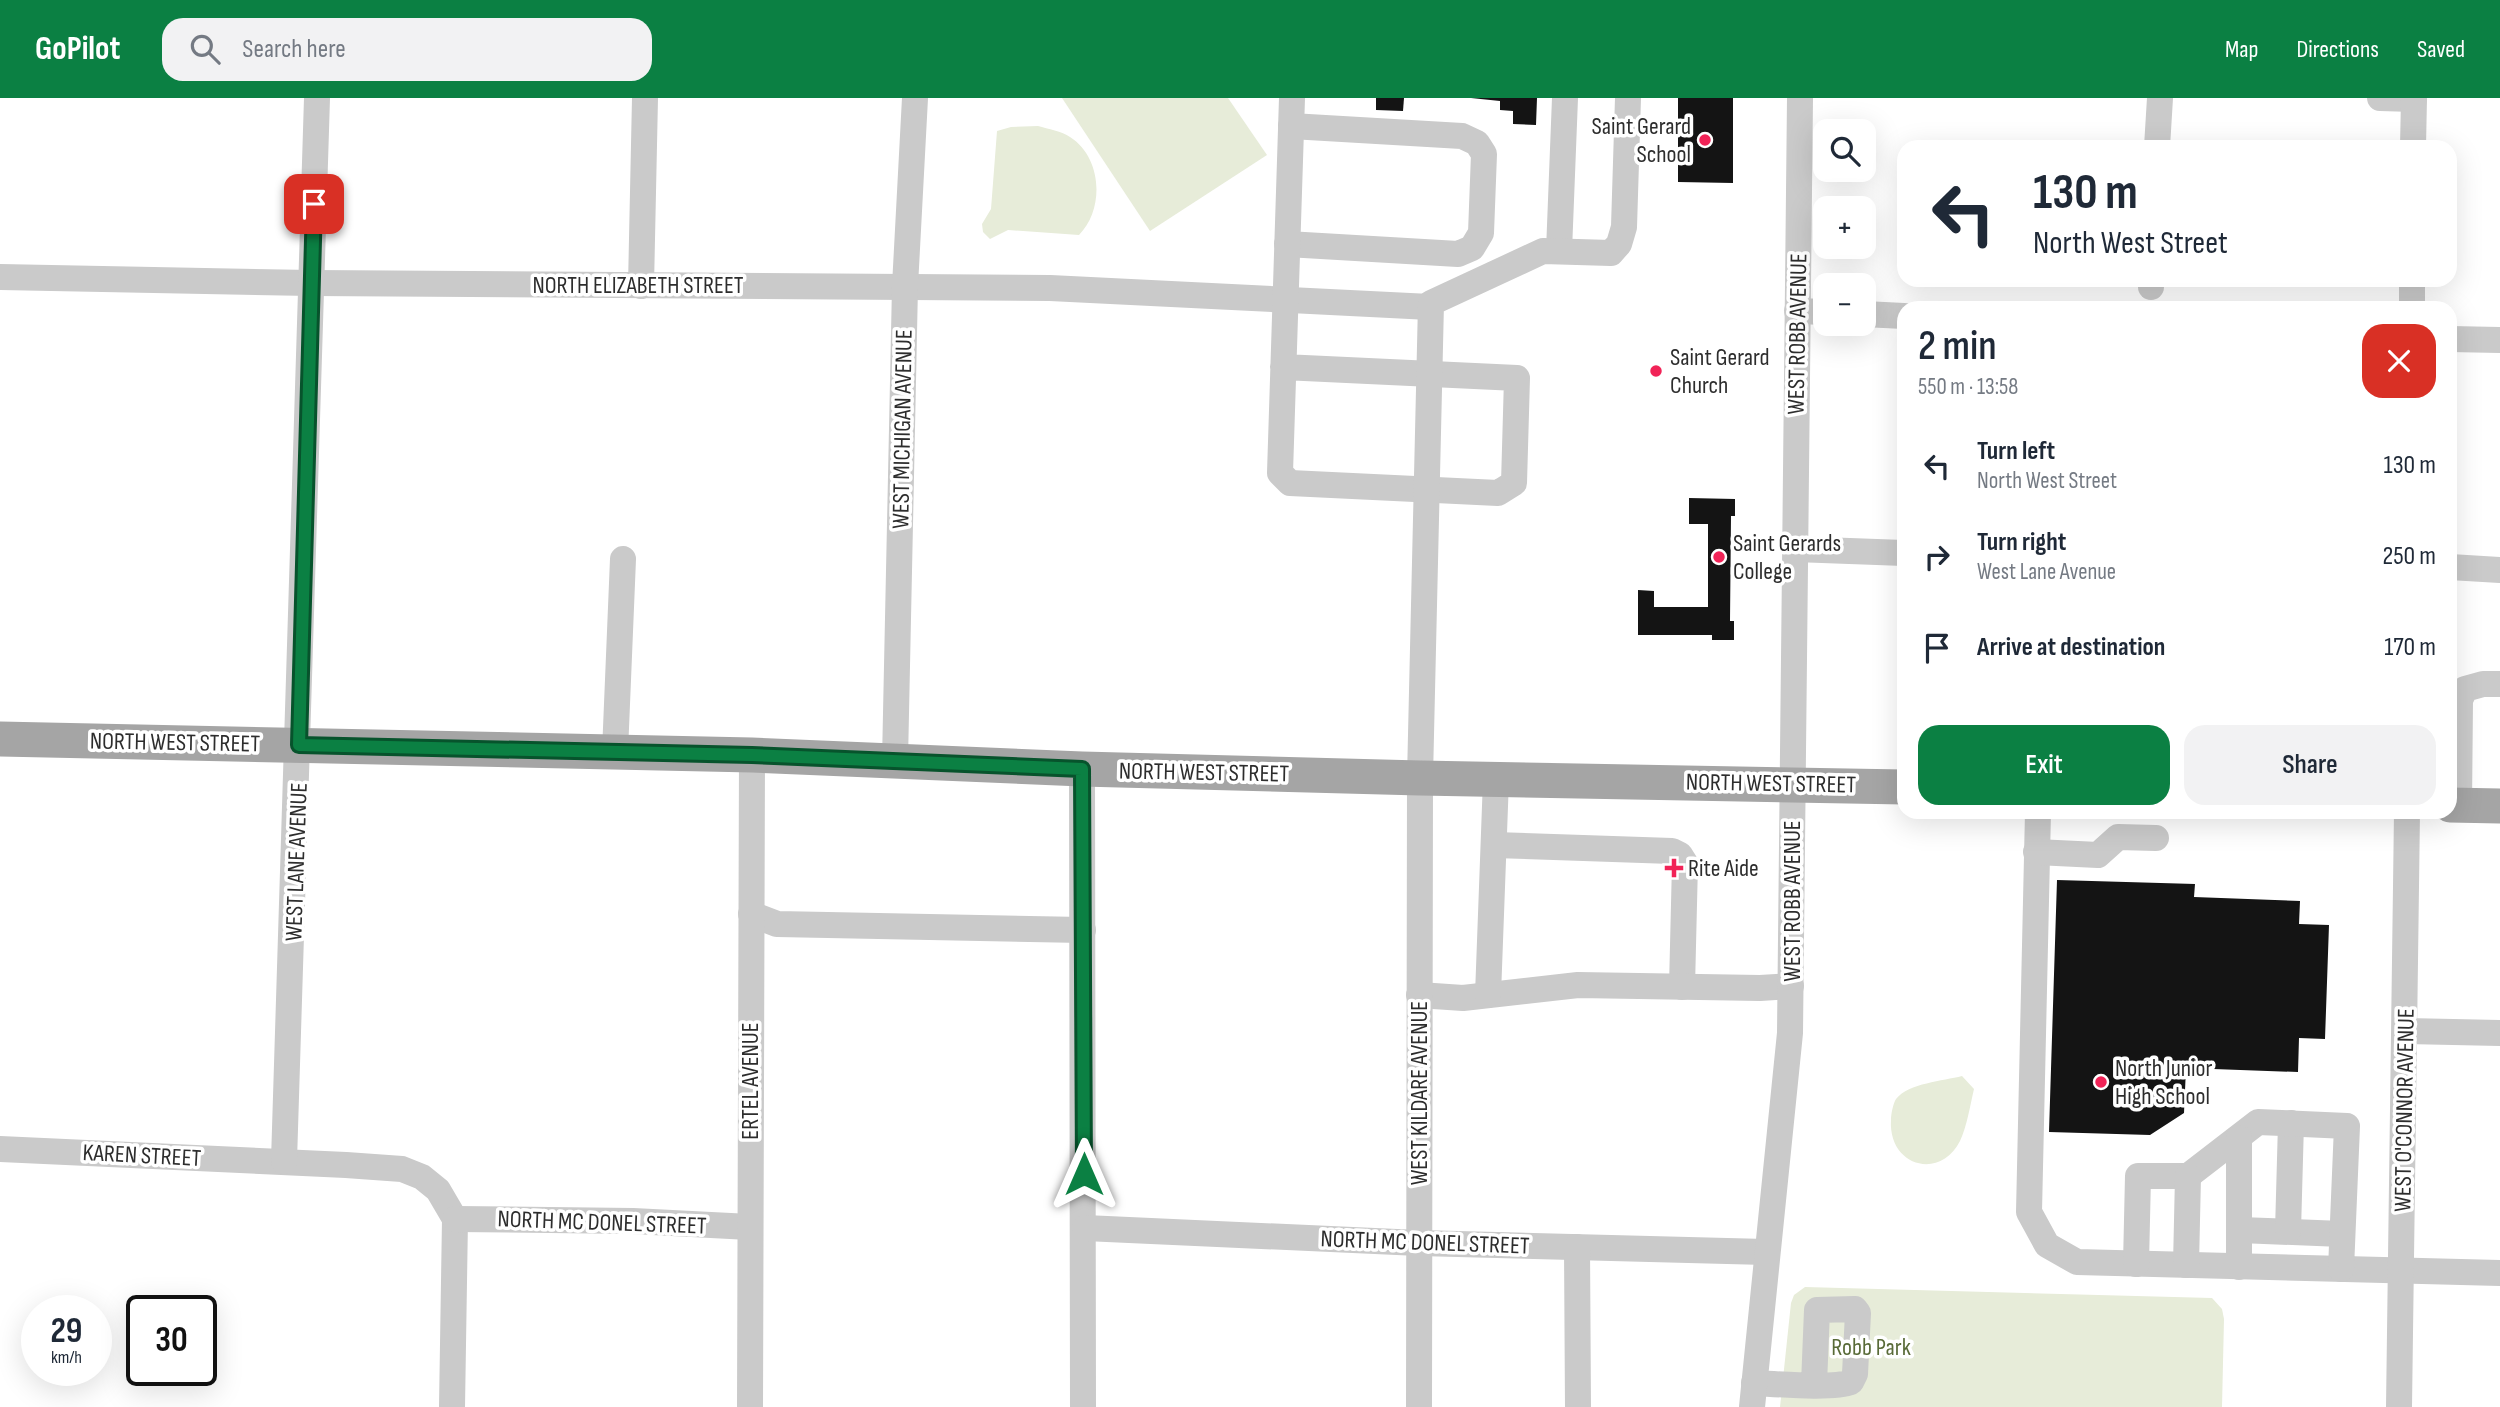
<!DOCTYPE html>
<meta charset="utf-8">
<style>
:root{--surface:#fff;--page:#f2f2f3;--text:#1f2937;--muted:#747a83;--accent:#0b8043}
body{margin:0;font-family:"Sofia Sans Condensed",sans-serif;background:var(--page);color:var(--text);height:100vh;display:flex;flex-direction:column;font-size:26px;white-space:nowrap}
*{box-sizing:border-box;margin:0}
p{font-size:23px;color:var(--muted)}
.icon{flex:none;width:38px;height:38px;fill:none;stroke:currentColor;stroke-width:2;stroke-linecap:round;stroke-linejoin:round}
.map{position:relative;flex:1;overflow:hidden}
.drawer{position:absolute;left:1897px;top:203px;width:560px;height:518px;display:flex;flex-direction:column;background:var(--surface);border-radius:21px;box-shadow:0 7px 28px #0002}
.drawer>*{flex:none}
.top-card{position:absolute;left:1897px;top:42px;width:560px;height:147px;border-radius:21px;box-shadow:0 7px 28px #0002;background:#fff;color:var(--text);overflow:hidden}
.fabs{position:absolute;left:1813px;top:21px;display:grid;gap:14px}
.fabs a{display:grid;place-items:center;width:63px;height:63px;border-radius:14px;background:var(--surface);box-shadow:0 7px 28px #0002;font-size:35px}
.speed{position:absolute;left:21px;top:1197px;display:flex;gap:14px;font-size:35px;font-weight:700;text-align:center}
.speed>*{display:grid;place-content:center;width:91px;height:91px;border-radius:50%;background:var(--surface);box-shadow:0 7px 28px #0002;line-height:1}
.speed small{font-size:18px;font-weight:400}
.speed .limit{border:4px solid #111;border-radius:10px;background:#fff;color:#111}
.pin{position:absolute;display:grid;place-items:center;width:60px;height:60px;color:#fff;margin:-30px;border-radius:14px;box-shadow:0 4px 10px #0006}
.me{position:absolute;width:77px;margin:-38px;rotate:0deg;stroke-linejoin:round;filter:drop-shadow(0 0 5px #0008)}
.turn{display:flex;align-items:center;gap:24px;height:147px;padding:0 21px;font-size:32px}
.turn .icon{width:91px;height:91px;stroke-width:2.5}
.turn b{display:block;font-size:49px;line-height:60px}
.round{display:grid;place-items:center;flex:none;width:74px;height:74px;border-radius:21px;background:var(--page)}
.head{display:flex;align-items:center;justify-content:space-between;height:119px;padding:0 21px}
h1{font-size:42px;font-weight:600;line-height:52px}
.cta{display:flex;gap:14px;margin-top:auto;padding:14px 21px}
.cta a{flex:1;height:80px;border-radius:21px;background:var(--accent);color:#fff;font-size:28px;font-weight:600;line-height:80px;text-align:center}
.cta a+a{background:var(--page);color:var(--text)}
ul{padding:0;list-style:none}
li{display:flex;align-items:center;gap:21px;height:91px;padding:0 21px}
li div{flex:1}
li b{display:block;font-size:26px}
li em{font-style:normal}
header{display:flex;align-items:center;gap:42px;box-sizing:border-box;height:98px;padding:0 35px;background:var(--accent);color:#fff}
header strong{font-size:33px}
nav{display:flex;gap:38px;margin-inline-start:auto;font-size:24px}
.search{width:490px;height:63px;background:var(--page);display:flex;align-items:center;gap:18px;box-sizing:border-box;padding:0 24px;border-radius:21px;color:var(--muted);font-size:26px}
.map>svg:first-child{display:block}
</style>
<header>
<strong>GoPilot</strong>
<div class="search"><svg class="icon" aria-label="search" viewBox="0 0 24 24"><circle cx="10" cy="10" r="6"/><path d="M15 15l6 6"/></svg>Search here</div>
<nav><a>Map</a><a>Directions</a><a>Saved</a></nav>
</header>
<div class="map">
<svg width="2500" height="1309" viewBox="0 0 2500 1309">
<rect width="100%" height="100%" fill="#fff"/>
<!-- green -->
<g fill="#e7ecd9">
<polygon points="1062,0 1228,0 1267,57 1150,133"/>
<path d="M1038,28C1048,31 1062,33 1070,39C1102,59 1105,111 1079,137L1008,132L990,141L983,134L982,126L991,111L997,33L1011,29Z"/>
<path d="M1962,978L1974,991C1970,1008 1967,1028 1960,1043C1940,1083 1888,1068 1891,1022C1891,1016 1893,1006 1896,1001C1909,985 1943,983 1962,978Z"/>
<polygon points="1805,1189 2212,1200 2222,1211 2224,1221 2222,1309 1780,1309 1791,1205 1794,1197"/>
</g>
<!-- building -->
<g fill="#141414">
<polygon points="1376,0 1404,0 1403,13 1376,12"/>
<polygon points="1471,0 1537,0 1536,27 1513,26 1513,13 1500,12 1500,3"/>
<polygon points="1678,0 1733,0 1733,85 1678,84"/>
<polygon points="1689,400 1735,401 1735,418 1731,418 1730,523 1734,523 1734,542 1712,542 1712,537 1638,537 1638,492 1654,493 1654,509 1708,509 1708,426 1689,426"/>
<polygon points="2057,782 2195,786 2194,799 2300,803 2299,826 2329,827 2325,941 2299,940 2298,974 2186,970 2184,1015 2150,1037 2049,1034"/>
</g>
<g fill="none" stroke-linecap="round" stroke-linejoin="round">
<!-- minor -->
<g stroke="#cacaca" stroke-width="26">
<polyline points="2380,0 2414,1"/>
<polyline points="2157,49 2160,0"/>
<polyline points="2413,49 2414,0"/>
<polyline points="1287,146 1458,156 1472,150 1481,135 1484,56 1477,45 1462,38 1291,28"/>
<polyline points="1559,153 1565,0"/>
<polyline points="0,179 311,185 1050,190 1430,209"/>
<polyline points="641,188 645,0"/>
<polyline points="2151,189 2151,182"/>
<polyline points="2412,210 2412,182"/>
<polyline points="1797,213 1825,214"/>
<polyline points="1864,216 1904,218"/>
<polyline points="2450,241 2500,242"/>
<polyline points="1283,269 1517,280 1514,385 1498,395 1290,385 1280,375 1292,0"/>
<polyline points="1795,451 1904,455"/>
<polyline points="2450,469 2500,472"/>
<polyline points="615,654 623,461"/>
<polyline points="895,663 905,188 915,0"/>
<polyline points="1082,671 1083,1309"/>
<polyline points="2459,707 2460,602 2465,591 2483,586 2500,586"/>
<polyline points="2038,714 2029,1114 2047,1147 2077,1164 2500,1175"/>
<polyline points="1494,747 1672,753 1680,757 1685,765 1682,889"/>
<polyline points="2036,754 2098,757 2118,739 2156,740"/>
<polyline points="751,816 777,826 1083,832"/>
<polyline points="1419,897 1463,900 1578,887 1760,890 1791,888"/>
<polyline points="1488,897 1496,681"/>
<polyline points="2406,933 2500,935"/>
<polyline points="0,1051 346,1067 402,1071 422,1079 438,1092 455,1121 452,1309"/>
<polyline points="284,1063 317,0"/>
<polyline points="455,1121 633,1123 750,1129"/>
<polyline points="1085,1130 1419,1145 1766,1154"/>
<polyline points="2240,1132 2342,1136"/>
<polyline points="2288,1133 2291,1025"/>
<polyline points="1577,1149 1578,1309"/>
<polyline points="2136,1166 2138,1078 2188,1078 2258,1024 2347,1028 2341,1171"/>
<polyline points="2186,1167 2188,1078"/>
<polyline points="2239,1169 2239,1040"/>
<path d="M1754,1285C1776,1286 1834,1291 1851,1284L1855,1276L1858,1215L1855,1211L1817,1212L1814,1286"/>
<polyline points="750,1309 752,657"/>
<polyline points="1419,1309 1420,680 1431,205 1543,153 1611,155 1619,146 1624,129 1628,0"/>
<polyline points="1752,1309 1790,935 1800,0"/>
<polyline points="2399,1309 2407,714"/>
</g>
<!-- major -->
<g stroke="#a5a5a5" stroke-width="35">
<polyline points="0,641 752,657 1082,671 1420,680 1904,689"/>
<polyline points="2450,707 2500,708"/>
</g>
</g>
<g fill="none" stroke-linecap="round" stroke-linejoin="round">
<!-- route casing -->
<g stroke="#07532c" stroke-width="18">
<polyline id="route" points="314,106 299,647 752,657 1082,671 1084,1076"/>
</g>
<!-- route -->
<use href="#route" stroke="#0b8043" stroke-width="12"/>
</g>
<!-- markers -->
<g fill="#f12357" stroke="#fff" stroke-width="2.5">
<circle cx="1705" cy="42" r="7"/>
<circle cx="1656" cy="273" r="7"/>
<circle cx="1719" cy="459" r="7"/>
<path d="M1670.5 759.5h7v7h7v7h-7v7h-7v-7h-7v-7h7z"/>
<circle cx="2101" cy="984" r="7"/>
</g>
<g text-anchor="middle" stroke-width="7" stroke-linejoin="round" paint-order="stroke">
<!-- poi labels -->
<g font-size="24" fill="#2d2d2d" stroke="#fff" text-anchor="start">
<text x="1691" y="36" text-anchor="end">Saint Gerard<tspan x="1691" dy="28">School</tspan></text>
<text x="1670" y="267">Saint Gerard<tspan x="1670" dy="28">Church</tspan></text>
<text x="1733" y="453">Saint Gerards<tspan x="1733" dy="28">College</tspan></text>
<text x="1688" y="778">Rite Aide</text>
<text x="2115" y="978">North Junior<tspan x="2115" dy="28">High School</tspan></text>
</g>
<!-- street labels -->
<g font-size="24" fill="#2d2d2d" stroke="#fff">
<text x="638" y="195">NORTH ELIZABETH STREET</text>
<text transform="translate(1797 236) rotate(-89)" y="8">WEST ROBB AVENUE</text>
<text transform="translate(902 331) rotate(-89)" y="8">WEST MICHIGAN AVENUE</text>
<text transform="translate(175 644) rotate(1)" y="8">NORTH WEST STREET</text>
<text transform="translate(1204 674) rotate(1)" y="8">NORTH WEST STREET</text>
<text transform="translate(1771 685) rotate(1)" y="8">NORTH WEST STREET</text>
<text transform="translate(296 764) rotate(-88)" y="8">WEST LANE AVENUE</text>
<text transform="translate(1792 803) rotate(-90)" y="8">WEST ROBB AVENUE</text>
<text transform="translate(750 983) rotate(-90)" y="8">ERTEL AVENUE</text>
<text transform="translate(1419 995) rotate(-90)" y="8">WEST KILDARE AVENUE</text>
<text transform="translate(2404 1012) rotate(-89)" y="8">WEST O'CONNOR AVENUE</text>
<text transform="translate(142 1057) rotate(3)" y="8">KAREN STREET</text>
<text transform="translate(602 1124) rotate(2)" y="8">NORTH MC DONEL STREET</text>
<text transform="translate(1425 1144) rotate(2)" y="8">NORTH MC DONEL STREET</text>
</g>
<!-- park labels -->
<g font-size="24" fill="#596b38" stroke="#fff">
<text x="1871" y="1257">Robb Park</text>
</g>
</g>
</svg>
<div class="fabs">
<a><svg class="icon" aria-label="search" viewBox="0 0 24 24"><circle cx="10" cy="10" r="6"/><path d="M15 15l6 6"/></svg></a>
<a>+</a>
<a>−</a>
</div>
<div class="speed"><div>29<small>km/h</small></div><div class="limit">30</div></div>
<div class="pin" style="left:314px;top:106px;background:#d93025"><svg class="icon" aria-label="arrive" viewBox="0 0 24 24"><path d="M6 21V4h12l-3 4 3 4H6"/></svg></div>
<svg class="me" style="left:1084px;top:1076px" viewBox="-20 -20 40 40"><path d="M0-17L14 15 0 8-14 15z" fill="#0b8043" stroke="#fff" stroke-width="4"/></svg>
<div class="top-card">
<div class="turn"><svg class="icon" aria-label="left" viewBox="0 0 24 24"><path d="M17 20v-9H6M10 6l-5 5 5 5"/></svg><div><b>130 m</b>North West Street</div></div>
</div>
<section class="drawer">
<div class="head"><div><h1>2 min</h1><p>550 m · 13:58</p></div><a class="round" style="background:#d93025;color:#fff"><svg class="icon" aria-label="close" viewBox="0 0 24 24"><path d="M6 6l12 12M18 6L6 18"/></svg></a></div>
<ul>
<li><svg class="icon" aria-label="left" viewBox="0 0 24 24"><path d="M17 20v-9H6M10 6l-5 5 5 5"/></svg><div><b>Turn left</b><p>North West Street</p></div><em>130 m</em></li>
<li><svg class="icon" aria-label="right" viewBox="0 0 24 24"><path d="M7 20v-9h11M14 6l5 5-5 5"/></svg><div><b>Turn right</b><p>West Lane Avenue</p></div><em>250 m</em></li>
<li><svg class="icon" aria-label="arrive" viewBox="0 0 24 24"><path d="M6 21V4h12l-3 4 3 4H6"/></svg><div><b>Arrive at destination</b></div><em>170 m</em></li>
</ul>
<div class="cta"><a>Exit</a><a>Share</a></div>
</section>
</div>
